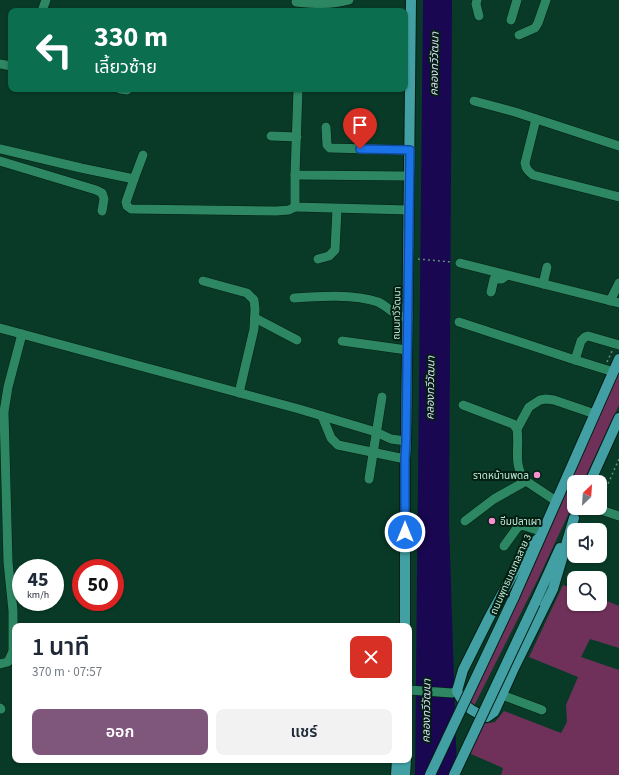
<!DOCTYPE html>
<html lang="th">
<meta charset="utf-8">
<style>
:root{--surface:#fff;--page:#f2f2f3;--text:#1f2937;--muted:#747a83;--accent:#80577c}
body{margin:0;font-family:"Source Sans 3","Noto Sans Thai",sans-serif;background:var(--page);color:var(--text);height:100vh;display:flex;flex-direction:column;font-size:15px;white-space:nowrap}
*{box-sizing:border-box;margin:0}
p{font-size:13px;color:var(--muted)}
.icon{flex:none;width:22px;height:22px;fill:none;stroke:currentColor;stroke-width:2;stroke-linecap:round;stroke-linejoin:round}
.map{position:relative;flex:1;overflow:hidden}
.drawer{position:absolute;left:12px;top:623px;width:400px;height:140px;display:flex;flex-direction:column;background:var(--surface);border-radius:8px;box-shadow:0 1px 3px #0004}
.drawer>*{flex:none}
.banner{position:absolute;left:8px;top:8px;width:400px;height:84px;border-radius:8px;box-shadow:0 1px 3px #0004;background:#0b6e4f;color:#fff;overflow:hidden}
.needle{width:26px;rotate:25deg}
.buttons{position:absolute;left:567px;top:475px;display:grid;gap:8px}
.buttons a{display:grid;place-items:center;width:40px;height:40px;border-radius:8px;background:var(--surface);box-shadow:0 1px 3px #0004;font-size:20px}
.speed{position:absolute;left:12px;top:559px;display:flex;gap:8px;font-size:20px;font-weight:700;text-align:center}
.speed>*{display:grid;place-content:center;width:52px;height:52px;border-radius:50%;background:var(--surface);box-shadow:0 1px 3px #0004;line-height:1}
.speed small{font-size:10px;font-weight:400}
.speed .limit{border:6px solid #d22;background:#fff;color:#111}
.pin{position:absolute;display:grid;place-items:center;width:34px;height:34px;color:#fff;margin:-41px -17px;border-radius:50% 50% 50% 0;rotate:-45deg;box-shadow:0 0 4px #0007}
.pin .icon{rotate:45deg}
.me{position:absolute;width:44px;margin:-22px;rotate:0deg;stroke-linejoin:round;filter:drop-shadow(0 0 3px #0008)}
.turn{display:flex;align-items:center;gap:14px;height:84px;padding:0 20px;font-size:18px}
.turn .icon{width:52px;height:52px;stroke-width:2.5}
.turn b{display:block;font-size:28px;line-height:34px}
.round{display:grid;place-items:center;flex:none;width:42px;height:42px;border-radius:8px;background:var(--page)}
.headline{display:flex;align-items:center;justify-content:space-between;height:68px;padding:0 20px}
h1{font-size:24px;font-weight:600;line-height:30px}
.button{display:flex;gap:8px;margin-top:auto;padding:8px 20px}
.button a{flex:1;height:46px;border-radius:8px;background:var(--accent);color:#fff;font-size:16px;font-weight:600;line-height:46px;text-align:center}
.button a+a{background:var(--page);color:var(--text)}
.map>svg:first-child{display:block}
</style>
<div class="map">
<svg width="619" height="775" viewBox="0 0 619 775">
<rect width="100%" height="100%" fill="#083a27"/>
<!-- green -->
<g fill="#6f315a">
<polygon points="619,371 619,405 583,482 574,482 574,502 539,577 474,706 468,702 525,586 593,427"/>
<polygon points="563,585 574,589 574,604 600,604 600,598 619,606 619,648 590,639 581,657 619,670 619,775 501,775 503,768 462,750 474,725 495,722 504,711 561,733 567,722 566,705 578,677 529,657"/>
</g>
<!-- water -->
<polygon fill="#190751" points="423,0 452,0 449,523 457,775 415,775"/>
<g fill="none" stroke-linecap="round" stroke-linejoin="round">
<!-- minor casing -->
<g stroke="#031e13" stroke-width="10">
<g id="minor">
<polyline points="477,0 476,4 479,16"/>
<path d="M296,2C315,4 331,5 349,0"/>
<polyline points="42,11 46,0"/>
<polyline points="511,20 517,0"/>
<polyline points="519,35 535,28 538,23 546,0"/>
<polyline points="0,64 11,66"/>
<polyline points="120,89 127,90"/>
<polyline points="298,89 295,175 409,176"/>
<polyline points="474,101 515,112 619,146"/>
<path d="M536,119L525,163C526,169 528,171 533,175L619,197"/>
<polyline points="326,127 327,145 330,148 410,150"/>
<polyline points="271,136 297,137"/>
<polyline points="0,149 81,168 134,179 126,202 127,206 131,209 276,211 289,210 295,207"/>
<polyline points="0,161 96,190 102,193 104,199 102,211"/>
<polyline points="295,175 295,207 409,210"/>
<polyline points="134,179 143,155"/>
<polyline points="318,259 329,256 335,250 337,209"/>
<polyline points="460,263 619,303"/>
<polyline points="203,281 247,293 254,300 255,309 254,329 239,393"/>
<polyline points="543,284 547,267"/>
<polyline points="491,292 494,279 502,279 506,276"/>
<path d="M294,298C320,296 354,294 378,302C385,305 389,310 396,314C399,316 404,317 408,318"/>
<polyline points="610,301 619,283"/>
<polyline points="255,318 297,340"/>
<polyline points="459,322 575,360 614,372"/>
<polyline points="0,328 299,409 376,432 391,439 406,441"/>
<polyline points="342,341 407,350"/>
<polyline points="575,360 581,341 585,337 588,336 619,345"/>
<path d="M463,405L513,424L517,429C520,448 512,465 526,481L556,501"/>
<polyline points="322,416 331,438 338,445 405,459"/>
<polyline points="517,429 529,407 540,400 546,399 554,400 595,414"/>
<polyline points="369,479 382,397"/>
<polyline points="595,508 619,516"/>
<polyline points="465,521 494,499 526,481"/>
<polyline points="504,546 517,528 522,525 543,532"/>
<polyline points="0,664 8,662 13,651 13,611 8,562 4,412 8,387 22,334"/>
<polyline points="409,690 452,693 457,691"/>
<polyline points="502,695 542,710"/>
<polyline points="0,708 1,709"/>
</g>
</g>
<!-- major casing -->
<g stroke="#031e13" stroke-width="12">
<g id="major">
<polyline points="590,482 619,418"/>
<path d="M540,537L528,548L519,563L489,618L463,670L457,691C465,707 470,711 487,717L494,712L496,708L514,668L553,589L574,518"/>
<polyline points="514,597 619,359"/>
<polyline points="535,603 560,548"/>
<polyline points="405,626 405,459 406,441 411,0"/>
<polyline points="396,775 397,760"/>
<polyline points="405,775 406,760"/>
</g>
</g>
<!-- path -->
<g stroke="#608e79" stroke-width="1.5" stroke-dasharray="2 3" stroke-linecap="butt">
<polyline points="418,259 452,262"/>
<polyline points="607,362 612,351"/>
<polyline points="600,502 619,459"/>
</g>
<!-- minor -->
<use href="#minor" stroke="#2d8762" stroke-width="9"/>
<!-- major -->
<use href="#major" stroke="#42a0a5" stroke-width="10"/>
<!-- major-bridge casing -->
<g stroke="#031e13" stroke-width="12" stroke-linecap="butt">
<g id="major-bridge">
<polyline points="430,775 514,597"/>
<polyline points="454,775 535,603"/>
</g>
</g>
<!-- major-bridge -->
<use href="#major-bridge" stroke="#42a0a5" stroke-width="10"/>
</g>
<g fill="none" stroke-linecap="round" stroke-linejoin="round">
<!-- route casing -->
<g stroke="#114b97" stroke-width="10">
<polyline id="route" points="360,149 410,150 406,441 405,459 405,532"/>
</g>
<!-- route -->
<use href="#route" stroke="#1a73e8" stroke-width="7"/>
</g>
<!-- markers -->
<g fill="#f690d0" stroke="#031e13" stroke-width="1.5">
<circle cx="537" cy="475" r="4"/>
<circle cx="492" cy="521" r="4"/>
</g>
<g text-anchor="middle" stroke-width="4" stroke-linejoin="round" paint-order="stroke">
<!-- street labels -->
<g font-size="10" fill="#c2ebd5" stroke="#031e13">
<text transform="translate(396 313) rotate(-89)" y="4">ถนนทวีวัฒนา</text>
<text transform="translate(510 574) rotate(-66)" y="4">ถนนพุทธมณฑลสาย 3</text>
</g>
<!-- poi labels -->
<g font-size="10" fill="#c2ebd5" stroke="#031e13" text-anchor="end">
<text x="529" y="479">ราดหน้านพดล</text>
<text x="500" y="525" text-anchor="start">อิ่มปลาเผา</text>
</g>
<!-- water labels -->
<g font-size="11" font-style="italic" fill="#e0e1f7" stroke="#031e13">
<text transform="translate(434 64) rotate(-89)" y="4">คลองทวีวัฒนา</text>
<text transform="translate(430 388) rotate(-89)" y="4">คลองทวีวัฒนา</text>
<text transform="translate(426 711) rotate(-89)" y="4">คลองทวีวัฒนา</text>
</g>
</g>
</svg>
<div class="buttons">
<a><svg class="needle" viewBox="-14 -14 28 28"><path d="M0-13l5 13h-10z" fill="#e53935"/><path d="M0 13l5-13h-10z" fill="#747a83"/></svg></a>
<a><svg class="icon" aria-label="sound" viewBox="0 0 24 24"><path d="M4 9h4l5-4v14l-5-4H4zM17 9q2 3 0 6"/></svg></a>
<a><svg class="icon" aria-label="search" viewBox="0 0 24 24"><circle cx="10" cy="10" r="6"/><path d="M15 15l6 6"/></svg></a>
</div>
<div class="speed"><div>45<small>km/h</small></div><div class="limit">50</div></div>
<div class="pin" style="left:360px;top:149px;background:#d93025"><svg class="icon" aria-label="arrive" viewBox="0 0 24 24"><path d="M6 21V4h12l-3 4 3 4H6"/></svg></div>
<svg class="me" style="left:405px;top:532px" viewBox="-20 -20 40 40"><circle r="17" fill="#1a73e8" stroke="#fff" stroke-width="3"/><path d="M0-11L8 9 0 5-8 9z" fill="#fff"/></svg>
<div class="banner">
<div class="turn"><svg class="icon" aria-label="left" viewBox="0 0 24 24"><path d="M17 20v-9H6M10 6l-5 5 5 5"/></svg><div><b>330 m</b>เลี้ยวซ้าย</div></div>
</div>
<section class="drawer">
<div class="headline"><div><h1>1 นาที</h1><p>370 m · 07:57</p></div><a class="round" style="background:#d93025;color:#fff"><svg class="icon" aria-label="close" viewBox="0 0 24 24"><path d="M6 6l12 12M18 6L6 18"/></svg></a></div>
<div class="button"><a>ออก</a><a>แชร์</a></div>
</section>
</div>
